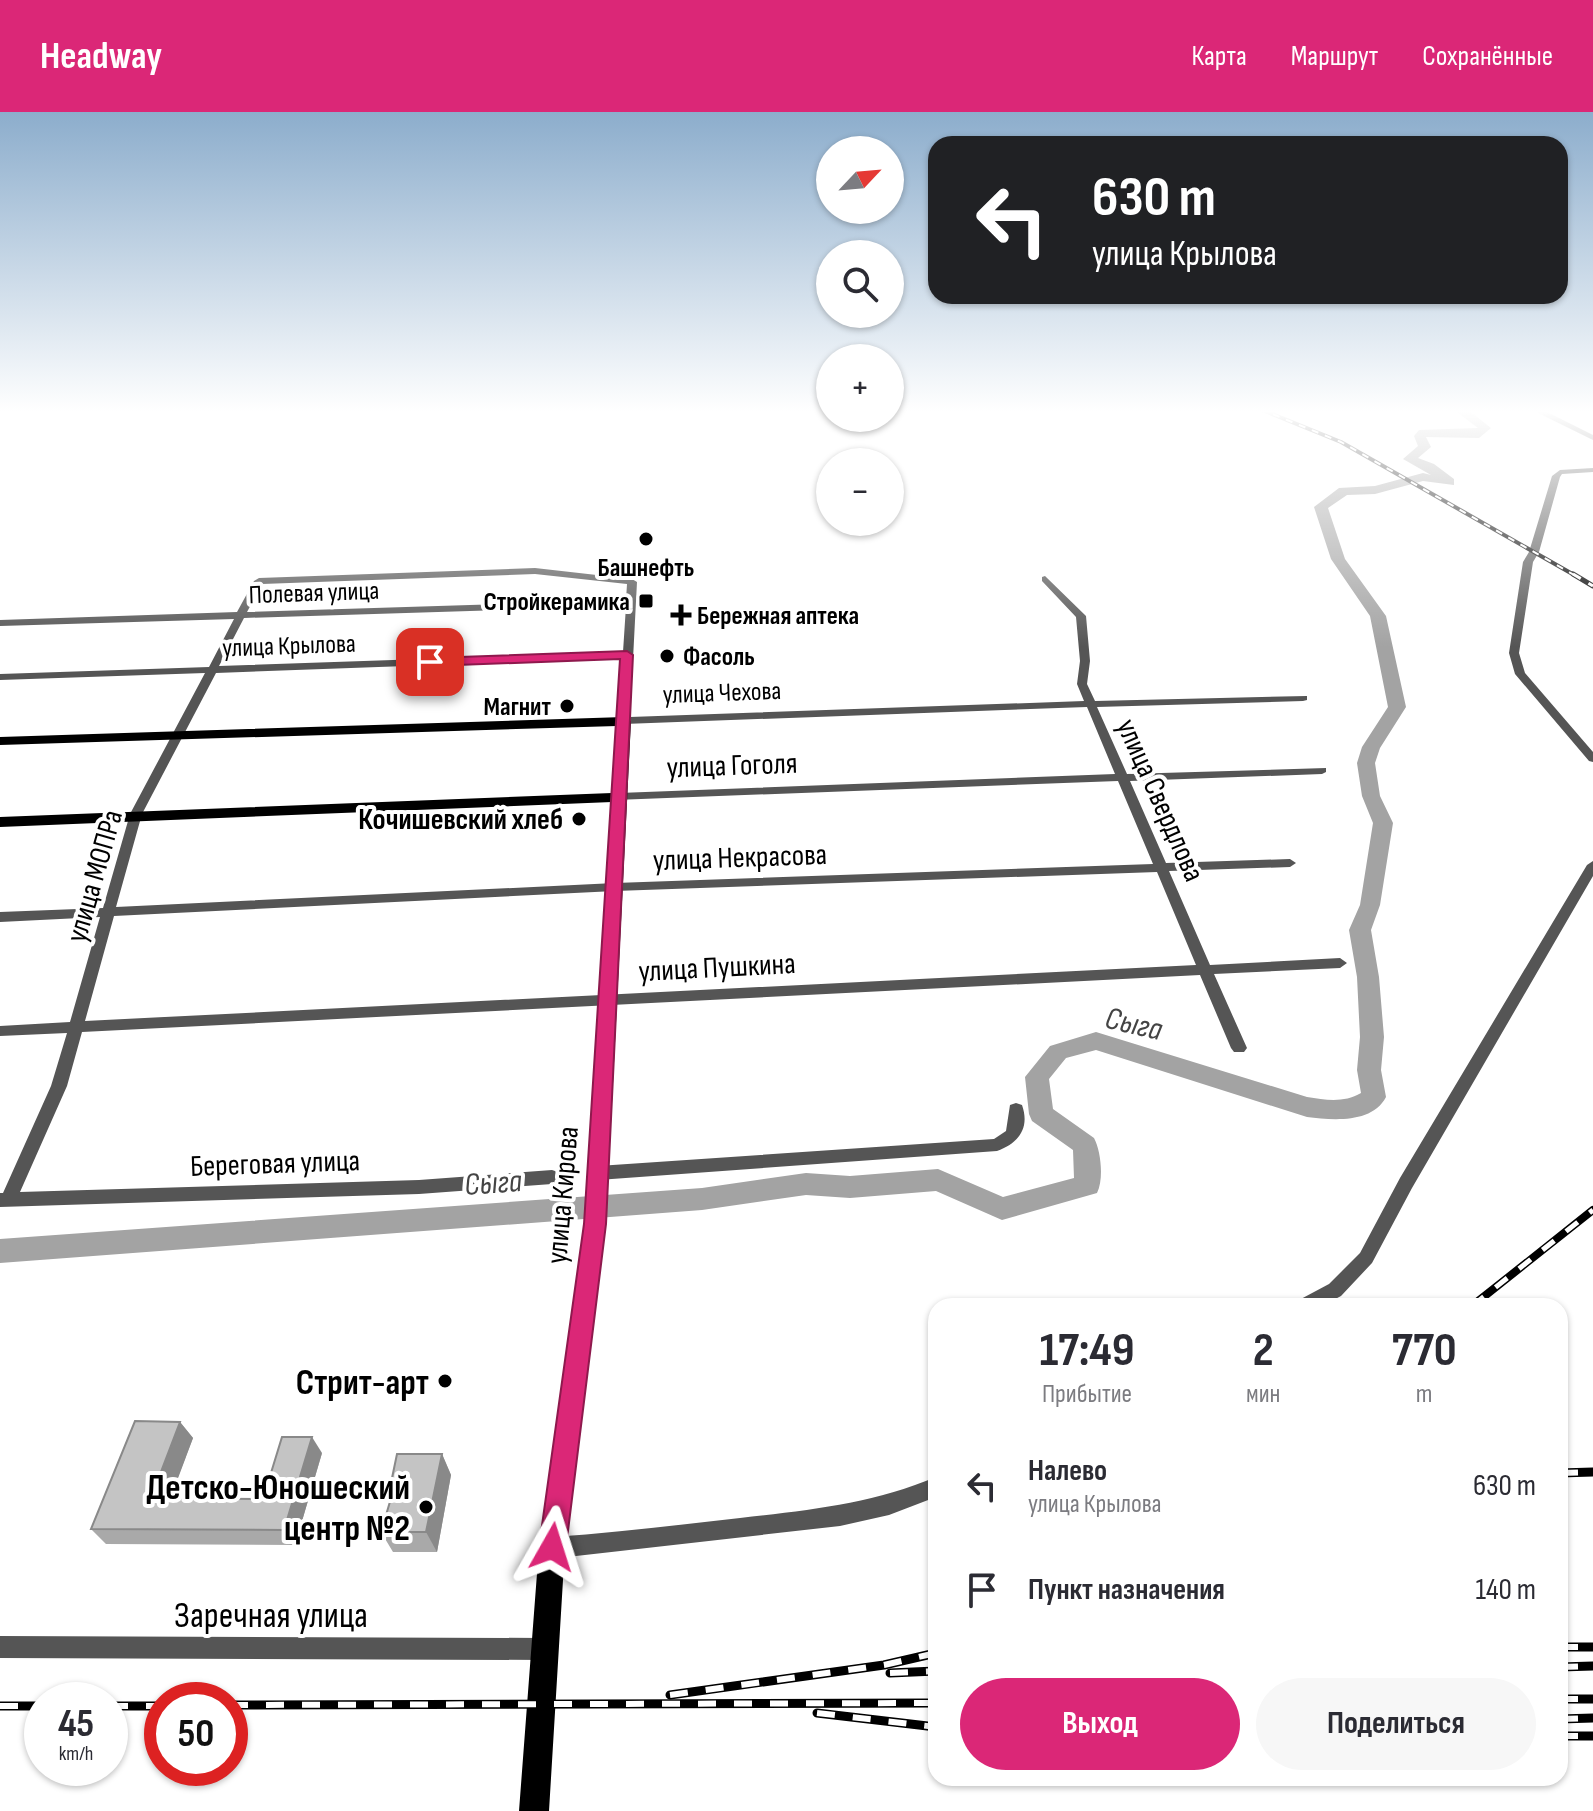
<!DOCTYPE html>
<html lang="ru">
<meta charset="utf-8">
<style>
:root{--surface:#fff;--page:#f7f7f7;--text:#2b2b33;--muted:#7c7c81;--accent:#db2777}
body{margin:0;font-family:"Sofia Sans Condensed",sans-serif;background:var(--page);color:var(--text);height:100vh;display:flex;flex-direction:column;font-size:30px;white-space:nowrap}
*{box-sizing:border-box;margin:0}
p{font-size:26px;color:var(--muted)}
.icon{flex:none;width:44px;height:44px;fill:none;stroke:currentColor;stroke-width:2;stroke-linecap:round;stroke-linejoin:round}
.map{position:relative;flex:1;overflow:hidden}
.sheet{position:absolute;left:928px;top:1186px;width:640px;height:488px;display:flex;flex-direction:column;background:var(--surface);border-radius:24px;box-shadow:0 2px 6px #0004}
.sheet>*{flex:none}
.banner{position:absolute;left:928px;top:24px;width:640px;height:168px;border-radius:24px;box-shadow:0 2px 6px #0004;background:#202124;color:#fff;overflow:hidden}
.needle{width:52px;rotate:64deg}
.tools{position:absolute;left:816px;top:24px;display:grid;gap:16px}
.tools a{display:grid;place-items:center;width:88px;height:88px;border-radius:50%;background:var(--surface);box-shadow:0 2px 6px #0004;font-size:40px}
.speed{position:absolute;left:24px;top:1570px;display:flex;gap:16px;font-size:40px;font-weight:700;text-align:center}
.speed>*{display:grid;place-content:center;width:104px;height:104px;border-radius:50%;background:var(--surface);box-shadow:0 2px 6px #0004;line-height:1}
.speed small{font-size:20px;font-weight:400}
.speed .limit{border:12px solid #d22;background:#fff;color:#111}
.pin{position:absolute;display:grid;place-items:center;width:68px;height:68px;color:#fff;margin:-34px;border-radius:16px;box-shadow:0 4px 12px #0006}
.me{position:absolute;width:88px;margin:-44px;rotate:6deg;stroke-linejoin:round;filter:drop-shadow(0 0 6px #0008)}
.turn{display:flex;align-items:center;gap:28px;height:168px;padding:0 32px;font-size:36px}
.turn .icon{width:104px;height:104px;stroke-width:2.5}
.turn b{display:block;font-size:56px;line-height:68px}
.eta{display:flex;justify-content:space-evenly;align-items:center;height:136px;text-align:center}
.eta b{font-size:48px;font-weight:700;line-height:56px}
.action{display:flex;gap:16px;margin-top:auto;padding:16px 32px}
.action a{flex:1;height:92px;border-radius:48px;background:var(--accent);color:#fff;font-size:32px;font-weight:700;line-height:92px;text-align:center}
.action a+a{background:var(--page);color:var(--text)}
ul{padding:0;list-style:none}
li{display:flex;align-items:center;gap:24px;height:104px;padding:0 32px}
li div{flex:1}
li b{display:block;font-size:30px}
li em{font-style:normal}
header{display:flex;align-items:center;gap:48px;box-sizing:border-box;height:112px;padding:0 40px;background:var(--accent);color:#fff}
header strong{font-size:38px}
nav{display:flex;gap:44px;margin-inline-start:auto;font-size:28px}
.map>svg:first-child{display:block}
</style>
<header>
<strong>Headway</strong>
<nav><a>Карта</a><a>Маршрут</a><a>Сохранённые</a></nav>
</header>
<div class="map">
<svg width="1593" height="1699" viewBox="0 0 1593 1699">
<rect width="100%" height="100%" fill="#fff"/>
<g fill="none" stroke-linecap="round" stroke-linejoin="round">
<!-- river -->
<path fill="#a3a3a3" fill-rule="evenodd" d="M1453,297H1467L1491,316L1479,326L1426,325L1431,335L1418,346L1434,352L1454,367V373L1423,369L1375,382L1347,383L1328,396L1345,447L1386,504L1406,595L1380,636L1375,651L1380,684L1393,711L1380,793L1371,818L1379,865L1384,925L1381,958L1386,985C1372,1012 1332,1008 1307,1005L1096,938L1066,946L1049,967L1053,997L1094,1026C1101,1039 1104,1067 1097,1081L1002,1108L936,1079L850,1086L806,1083L702,1098L0,1151V1127L702,1076L806,1061L850,1064L938,1057L1003,1085L1074,1066L1073,1038L1032,1009L1029,1002L1025,965L1050,934L1096,920L1307,985C1326,988 1344,991 1361,981L1357,958L1360,925L1357,865L1349,818L1360,793L1373,711L1362,684L1357,651L1362,635L1388,595L1370,504L1331,447L1314,395L1339,376L1375,374L1423,361L1431,363L1403,347L1418,334L1414,324L1419,318L1478,316Z"/>
<!-- minor -->
<g fill="#555" fill-rule="evenodd">
<polygon points="1530,297 1541,297 1593,323 1593,328"/>
<polygon points="1593,356 1593,360 1562,362 1560,365 1539,440 1533,450 1519,541 1525,561 1593,640 1593,650 1589,649 1515,562 1509,541 1523,450 1529,440 1552,364 1560,358"/>
<path d="M535,456L632,467L637,470L630,605L1084,589L1077,572L1080,549L1076,505L1042,469V465L1045,464L1086,504L1090,549L1087,572L1095,589L1307,584V588L1303,589L1097,595L1127,662L1326,656V660L1322,662L1130,669L1166,751L1290,747L1296,751L1290,755L1169,759L1210,853L1340,846L1347,851L1340,856L1214,862L1247,936L1244,940H1234L1231,936L1200,863L82,920L67,974L20,1080L419,1068L552,1058L558,1060L560,1065L558,1070L552,1072L419,1082L0,1095V1081H3L51,974L67,921L0,924V914L70,910L100,805L0,810V800L103,796L130,702L205,561L0,568V562L209,555L234,507L0,514V508L237,500L254,469L259,466ZM535,462L627,472L626,488L247,500L262,472ZM626,494L623,540L219,554L244,506ZM622,546L618,609L624,612L1087,595L1115,662L619,681L615,682L613,685L615,688L1118,669L1153,752L615,771L116,795L142,702L216,561ZM1157,760L1196,853L85,909L114,804L615,779Z"/>
<polygon points="1593,749 1593,764 1412,1076 1372,1151 1341,1184 1322,1194 1296,1194 1299,1188 1329,1172 1360,1141 1400,1066 1587,753"/>
<path d="M1016,991L1022,993C1030,1016 1019,1031 997,1039L598,1068L592,1066L590,1061L592,1056L598,1054L994,1027L1006,1019L1010,993Z"/>
<path d="M936,1365V1385L889,1403L840,1414L576,1444L552,1445L545,1442L542,1435L545,1428L552,1425C615,1421 677,1413 740,1406C810,1398 871,1392 936,1365Z"/>
<polygon points="0,1524 543,1526 551,1529 554,1537 551,1545 543,1548 0,1546"/>
</g>
<!-- major -->
<polygon fill="#000" fill-rule="evenodd" points="624,605 631,609 606,1112 565,1435 549,1699 519,1699 539,1435 584,1112 612,690 0,715 0,705 612,681 617,614 0,633 0,625"/>
<!-- rail-far3 casing -->
<g stroke="#000" stroke-width="4">
<polyline id="rail-far3" points="1260,297 1341,330 1576,464"/>
</g>
<!-- rail-far2 casing -->
<g stroke="#000" stroke-width="5">
<polyline id="rail-far2" points="1573,462 1593,474"/>
</g>
<!-- rail-far1 casing -->
<g stroke="#000" stroke-width="8">
<polyline id="rail-far1" points="1472,1194 1593,1098"/>
</g>
<!-- rail casing -->
<g stroke="#000" stroke-width="9">
<g id="rail">
<polyline points="1560,1361 1593,1360"/>
<polyline points="1560,1535 1593,1535"/>
<polyline points="1560,1555 1593,1554"/>
<polyline points="890,1561 936,1559"/>
<polyline points="670,1583 884,1553 936,1541"/>
<polyline points="1560,1587 1593,1587"/>
<polyline points="230,1593 936,1591"/>
<polyline points="0,1594 42,1594"/>
<polyline points="110,1594 162,1594"/>
<polyline points="817,1601 936,1615"/>
<polyline points="1560,1607 1593,1606"/>
<polyline points="1560,1624 1593,1624"/>
</g>
</g>
<!-- rail-far3 -->
<use href="#rail-far3" stroke="#fff" stroke-width="2" stroke-dasharray="7" stroke-linecap="butt"/>
<!-- rail-far2 -->
<use href="#rail-far2" stroke="#fff" stroke-width="3" stroke-dasharray="9" stroke-linecap="butt"/>
<!-- rail-far1 -->
<use href="#rail-far1" stroke="#fff" stroke-width="5" stroke-dasharray="15" stroke-linecap="butt"/>
<!-- rail -->
<use href="#rail" stroke="#fff" stroke-width="6" stroke-dasharray="18" stroke-linecap="butt"/>
</g>
<!-- wall -->
<g fill="#a9a9a9">
<polygon points="180,1310 193,1326 170,1386 263,1387 322,1341 295,1433 106,1432 91,1417"/>
<polygon points="442,1342 451,1363 437,1440 393,1440 381,1420 395,1372 392,1366"/>
</g>
<!-- shaded-wall -->
<g fill="#898989">
<polygon points="180,1310 193,1326 165,1401 151,1386"/>
<polygon points="312,1325 322,1341 295,1433 284,1418"/>
<polygon points="442,1342 451,1363 437,1440 426,1420"/>
</g>
<!-- building -->
<g fill="#c4c4c4" stroke="#898989" stroke-width="2">
<polygon points="135,1309 180,1310 151,1386 263,1387 282,1325 312,1325 284,1418 91,1417"/>
<polygon points="397,1342 442,1342 426,1420 381,1420 397,1366 392,1366"/>
</g>
<!-- sky -->
<linearGradient id="sky" x2="0" y2="1"><stop stop-color="#8cadcc"/><stop offset="0.56" stop-color="#fff"/><stop offset="1" stop-color="#fff" stop-opacity="0"/></linearGradient>
<rect width="1593" height="535" fill="url(#sky)"/>
<!-- route -->
<polygon fill="#db2777" stroke="#8e194d" stroke-width="2" points="627,539 633,543 606,1112 566,1435 562,1445 552,1449 543,1445 539,1435 584,1112 620,547 430,554 423,550 430,546"/>
<!-- markers -->
<g fill="#000" stroke="#fff" stroke-width="3">
<circle cx="646" cy="427" r="8"/>
<rect x="638" y="481" width="16" height="16" rx="4"/>
<path d="M677 491h8v8h8v8h-8v8h-8v-8h-8v-8h8z"/>
<circle cx="667" cy="544" r="8"/>
<circle cx="567" cy="594" r="8"/>
<circle cx="579" cy="707" r="8"/>
<circle cx="445" cy="1269" r="8"/>
<circle cx="426" cy="1395" r="8"/>
</g>
<g text-anchor="middle" stroke-width="8" stroke-linejoin="round" paint-order="stroke">
<!-- far-poi labels -->
<g font-size="26" font-weight="bold" fill="#000" stroke="#fff" text-anchor="end">
<text x="646" y="464" text-anchor="middle">Башнефть</text>
<text x="630" y="498">Стройкерамика</text>
<text x="697" y="512" text-anchor="start">Бережная аптека</text>
<text x="683" y="553" text-anchor="start">Фасоль</text>
<text x="551" y="603">Магнит</text>
</g>
<!-- far-street labels -->
<g font-size="26" fill="#000" stroke="#fff">
<text transform="translate(314 480) rotate(-2)" y="9">Полевая улица</text>
<text transform="translate(289 533) rotate(-2)" y="9">улица Крылова</text>
<text transform="translate(722 580) rotate(-2)" y="9">улица Чехова</text>
</g>
<!-- street labels -->
<g font-size="30" fill="#000" stroke="#fff">
<text transform="translate(732 653) rotate(-2)" y="10">улица Гоголя</text>
<text transform="translate(1161 688) rotate(66)" y="10">улица Свердлова</text>
<text transform="translate(740 745) rotate(-2)" y="10">улица Некрасова</text>
<text transform="translate(94 764) rotate(-74)" y="10">улица МОПРа</text>
<text transform="translate(717 855) rotate(-3)" y="10">улица Пушкина</text>
<text transform="translate(275 1051) rotate(-2)" y="10">Береговая улица</text>
<text transform="translate(562 1083) rotate(-85)" y="10">улица Кирова</text>
</g>
<!-- poi labels -->
<g font-size="30" font-weight="bold" fill="#000" stroke="#fff" text-anchor="end">
<text x="563" y="717">Кочишевский хлеб</text>
</g>
<!-- water labels -->
<g font-size="32" font-style="italic" fill="#444" stroke="#fff">
<text transform="translate(1134 911) rotate(13)" y="11">Сыга</text>
<text transform="translate(493 1070) rotate(-4)" y="11">Сыга</text>
</g>
<!-- near-poi labels -->
<g font-size="36" font-weight="bold" fill="#000" stroke="#fff" text-anchor="end">
<text x="429" y="1282">Стрит-арт</text>
<text x="410" y="1387">Детско-Юношеский<tspan x="410" dy="41">центр №2</tspan></text>
</g>
<!-- near-street labels -->
<g font-size="36" fill="#000" stroke="#fff">
<text x="271" y="1515">Заречная улица</text>
</g>
</g>
</svg>
<div class="tools">
<a><svg class="needle" viewBox="-14 -14 28 28"><path d="M0-13l5 13h-10z" fill="#e53935"/><path d="M0 13l5-13h-10z" fill="#7c7c81"/></svg></a>
<a><svg class="icon" aria-label="search" viewBox="0 0 24 24"><circle cx="10" cy="10" r="6"/><path d="M15 15l6 6"/></svg></a>
<a>+</a>
<a>−</a>
</div>
<div class="speed"><div>45<small>km/h</small></div><div class="limit">50</div></div>
<div class="pin" style="left:430px;top:550px;background:#d93025"><svg class="icon" aria-label="arrive" viewBox="0 0 24 24"><path d="M6 21V4h12l-3 4 3 4H6"/></svg></div>
<svg class="me" style="left:552px;top:1435px" viewBox="-20 -20 40 40"><path d="M0-17L14 15 0 8-14 15z" fill="#db2777" stroke="#fff" stroke-width="4"/></svg>
<div class="banner">
<div class="turn"><svg class="icon" aria-label="left" viewBox="0 0 24 24"><path d="M17 20v-9H6M10 6l-5 5 5 5"/></svg><div><b>630 m</b>улица Крылова</div></div>
</div>
<section class="sheet">
<div class="eta">
<div><b>17:49</b><p>Прибытие</p></div>
<div><b>2</b><p>мин</p></div>
<div><b>770</b><p>m</p></div>
</div>
<ul>
<li><svg class="icon" aria-label="left" viewBox="0 0 24 24"><path d="M17 20v-9H6M10 6l-5 5 5 5"/></svg><div><b>Налево</b><p>улица Крылова</p></div><em>630 m</em></li>
<li><svg class="icon" aria-label="arrive" viewBox="0 0 24 24"><path d="M6 21V4h12l-3 4 3 4H6"/></svg><div><b>Пункт назначения</b></div><em>140 m</em></li>
</ul>
<div class="action"><a>Выход</a><a>Поделиться</a></div>
</section>
</div>
